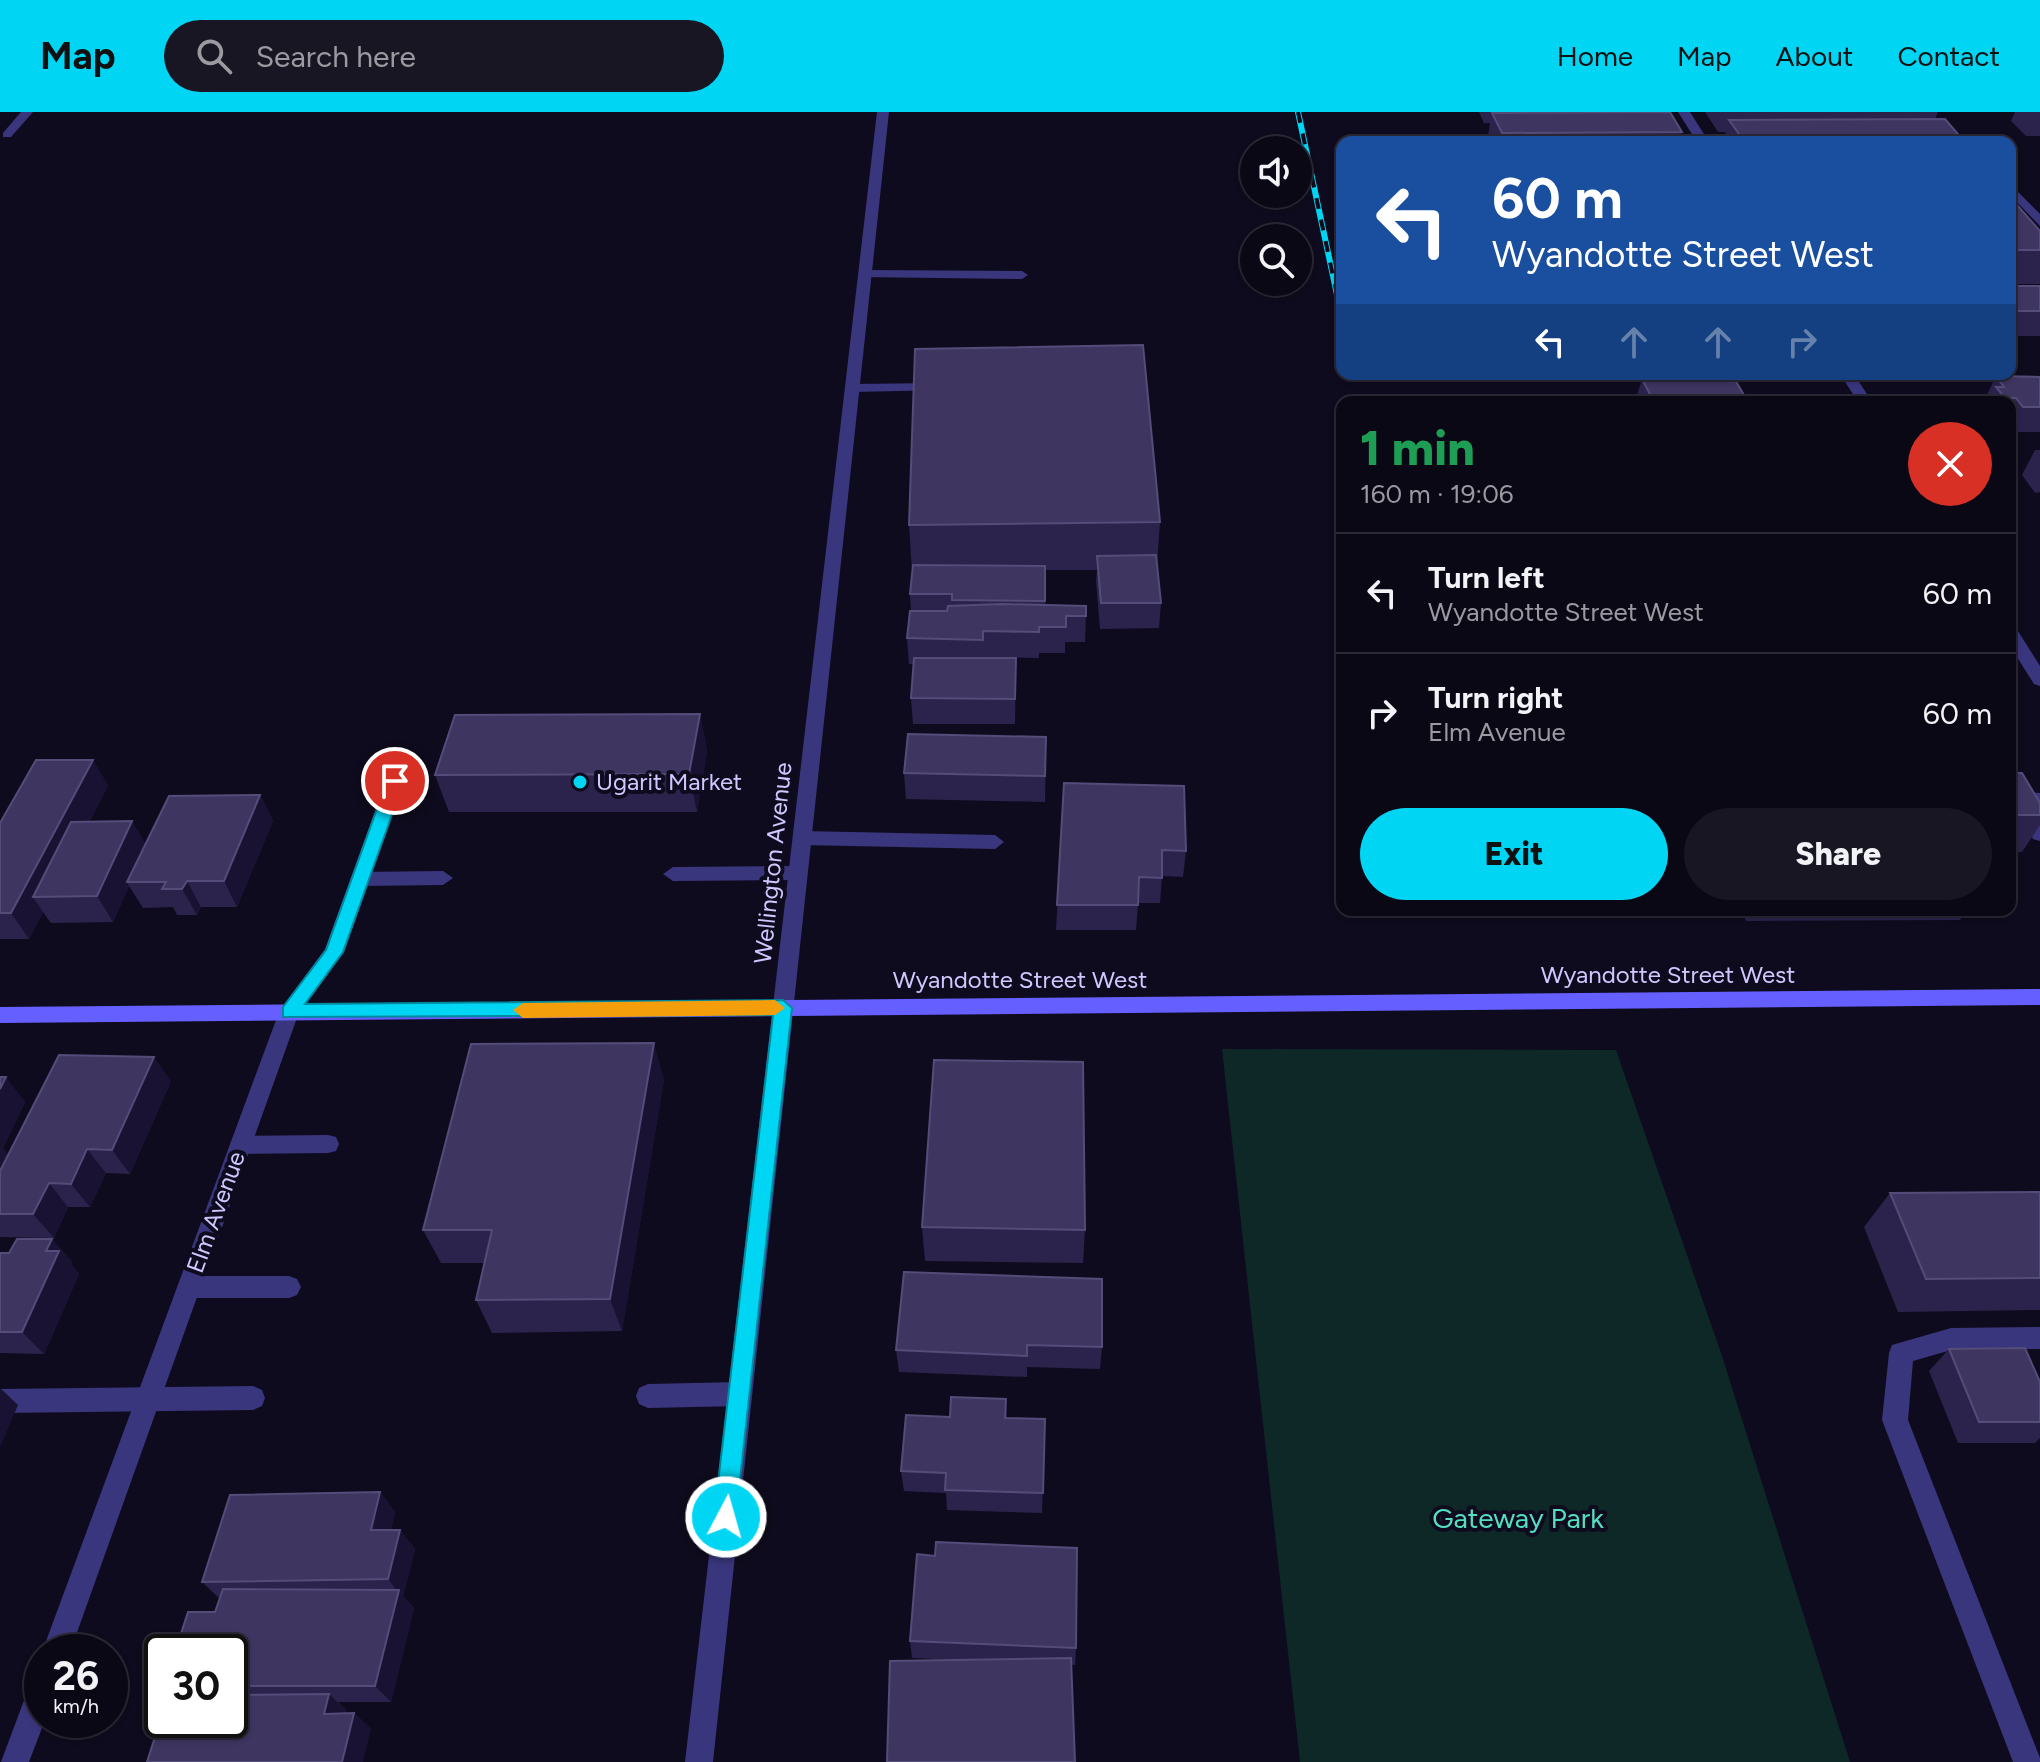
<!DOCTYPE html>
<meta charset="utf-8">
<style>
:root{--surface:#0b0816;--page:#191623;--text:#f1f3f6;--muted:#9a9aa1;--line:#2b2935;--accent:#00d5f3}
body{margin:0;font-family:Figtree,sans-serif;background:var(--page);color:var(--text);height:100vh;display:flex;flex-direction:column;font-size:30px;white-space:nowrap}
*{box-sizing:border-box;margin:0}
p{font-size:26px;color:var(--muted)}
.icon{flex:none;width:44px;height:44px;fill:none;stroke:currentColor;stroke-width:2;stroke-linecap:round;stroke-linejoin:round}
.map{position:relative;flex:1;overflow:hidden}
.side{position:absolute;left:1336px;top:284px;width:680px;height:520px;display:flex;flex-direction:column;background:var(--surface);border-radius:16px;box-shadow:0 2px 6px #0004,0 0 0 2px var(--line)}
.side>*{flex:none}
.guide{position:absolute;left:1336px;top:24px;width:680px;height:244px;border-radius:16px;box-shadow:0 2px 6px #0004,0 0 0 2px var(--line);background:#1a4fa0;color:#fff;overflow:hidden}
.buttons{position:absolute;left:1240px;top:24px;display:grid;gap:16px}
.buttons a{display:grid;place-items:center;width:72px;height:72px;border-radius:50%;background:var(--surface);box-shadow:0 2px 6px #0004,0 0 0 2px var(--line);font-size:40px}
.speed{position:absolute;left:24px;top:1522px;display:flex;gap:16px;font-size:40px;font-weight:700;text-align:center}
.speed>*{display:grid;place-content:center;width:104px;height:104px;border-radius:50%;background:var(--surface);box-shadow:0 2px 6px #0004,0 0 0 2px var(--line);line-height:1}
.speed small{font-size:20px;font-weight:400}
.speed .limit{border:4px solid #111;border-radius:12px;background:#fff;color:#111}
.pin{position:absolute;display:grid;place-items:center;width:68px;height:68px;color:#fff;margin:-34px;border:4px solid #fff;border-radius:50%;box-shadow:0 2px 8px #0007}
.me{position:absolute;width:88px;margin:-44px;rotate:6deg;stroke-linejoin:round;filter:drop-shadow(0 0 6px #0008)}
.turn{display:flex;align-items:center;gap:28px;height:168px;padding:0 24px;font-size:36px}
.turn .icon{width:104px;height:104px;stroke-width:2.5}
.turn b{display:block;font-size:56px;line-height:68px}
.lanes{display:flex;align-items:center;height:76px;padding:0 24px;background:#0003;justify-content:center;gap:40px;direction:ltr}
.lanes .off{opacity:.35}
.round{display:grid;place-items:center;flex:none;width:84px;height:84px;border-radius:42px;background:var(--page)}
.overview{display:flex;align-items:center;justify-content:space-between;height:136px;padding:0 24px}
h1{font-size:48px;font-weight:800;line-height:60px;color:#1e9e55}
.button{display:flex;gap:16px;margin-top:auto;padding:16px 24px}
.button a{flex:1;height:92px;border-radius:48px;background:var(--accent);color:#111;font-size:32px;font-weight:800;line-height:92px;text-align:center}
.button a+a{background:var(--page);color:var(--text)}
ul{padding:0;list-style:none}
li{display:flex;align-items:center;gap:24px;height:120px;padding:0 24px;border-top:2px solid var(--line)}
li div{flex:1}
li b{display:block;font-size:30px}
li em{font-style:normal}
header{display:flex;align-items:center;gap:48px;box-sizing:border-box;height:112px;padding:0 40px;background:var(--accent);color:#111}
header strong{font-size:38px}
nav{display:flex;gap:44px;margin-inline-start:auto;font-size:28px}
.search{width:560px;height:72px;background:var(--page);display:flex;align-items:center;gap:20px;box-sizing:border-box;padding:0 28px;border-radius:44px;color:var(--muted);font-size:30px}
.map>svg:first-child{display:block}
</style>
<header>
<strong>Map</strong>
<div class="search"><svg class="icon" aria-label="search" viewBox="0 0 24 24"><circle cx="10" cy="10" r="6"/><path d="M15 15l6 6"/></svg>Search here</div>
<nav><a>Home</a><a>Map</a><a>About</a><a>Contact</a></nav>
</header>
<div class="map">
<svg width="2040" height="1650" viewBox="0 0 2040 1650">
<rect width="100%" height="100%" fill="#0f0b1e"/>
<!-- green -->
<polygon fill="#0e2727" points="1222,937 1616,938 1722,1244 1850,1650 1300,1650"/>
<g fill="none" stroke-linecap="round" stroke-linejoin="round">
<!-- lane -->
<g fill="#3a367d" fill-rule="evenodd">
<polygon points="21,0 33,0 11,25 3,25 3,21"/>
<polygon points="1678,0 1690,0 1709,30 1697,30"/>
<polygon points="2010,72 2040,102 2040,114 2010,83"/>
<polygon points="864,158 1022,159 1028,163 1022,167 859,165 859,159"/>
<polygon points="941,271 946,272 946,278 852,280 845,276 852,272"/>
<polygon points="2020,680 2040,681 2040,693 2033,693 2040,705 2040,729 2033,727 2011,686"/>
<polygon points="802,719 995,723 1004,730 995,737 802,733 793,726"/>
<polygon points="798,754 808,761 798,768 673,769 663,762 673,755"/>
<polygon points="443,759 453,766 443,773 360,774 350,767 360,760"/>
<polygon points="328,1023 336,1025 339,1032 336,1039 328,1041 241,1042 233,1040 230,1033 233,1026 241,1024"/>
<polygon points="189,1164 289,1164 297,1167 301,1175 297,1183 289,1186 189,1186 181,1183 177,1175 181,1167"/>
<polygon points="2040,1215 2040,1237 1951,1238 1913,1249 1908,1308 2040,1646 2040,1650 2013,1650 1882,1308 1889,1241 1892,1233 1951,1216"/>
<polygon points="740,1270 749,1274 752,1282 749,1290 740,1294 648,1296 639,1292 636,1284 639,1276 648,1272"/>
<polygon points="253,1274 262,1278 265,1286 262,1294 253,1298 0,1301 0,1277"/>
</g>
<!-- street -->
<g fill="#3a367d" fill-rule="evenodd">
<polygon points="877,0 889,0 713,1650 685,1650"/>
<polygon points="1840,262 1854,262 1872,290 1858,290"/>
<polygon points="2010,515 2016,516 2040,554 2040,574 2034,572 2010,534"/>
<polygon points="395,663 404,669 344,840 298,903 70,1540 42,1540 279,900 325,837 386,669"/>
<polygon points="42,1563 42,1608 45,1608 29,1650 1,1650 32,1567"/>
</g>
<!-- secondary -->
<polygon fill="#665fff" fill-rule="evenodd" points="2040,877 2040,893 0,911 0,895"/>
<!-- rail casing -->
<g stroke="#00d5f3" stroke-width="6">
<polyline id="rail" points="1298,0 1342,206"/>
</g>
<!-- rail -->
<use href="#rail" stroke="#0f0b1e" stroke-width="4" stroke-dasharray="11" stroke-linecap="butt"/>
</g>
<!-- wall -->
<g fill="#2c234c">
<polygon points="1479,0 1658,0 1682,20 1679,30 1491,30 1488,24 1490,11 1484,11"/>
<polygon points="1705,0 1938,0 1935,7 1963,28 1962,30 1722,30 1726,20 1718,20"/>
<polygon points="2015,0 2040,0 2040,24 2026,24 2011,9"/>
<polygon points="2010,85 2040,119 2040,172 2010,172"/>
<rect x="2010" y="174" width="30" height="50"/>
<polygon points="1996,264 2040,265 2040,320 2010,320 2010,290 1984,290 1984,289"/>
<polygon points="1642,267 1748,290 1635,290"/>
<polygon points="2035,338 2040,338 2040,380 2035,381 2022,363"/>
<polygon points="1160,410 1157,453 1161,491 1159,516 1100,517 1096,469 1097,458 1045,458 1045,493 1086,504 1085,530 1065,530 1065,541 1039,541 1039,546 983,545 983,546 1016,546 1015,612 913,612 911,586 913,552 909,552 907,526 911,499 910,482 912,460 909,413"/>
<polygon points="700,602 707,639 697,700 449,700 435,663"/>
<polygon points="1046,625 1045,690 906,687 904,661"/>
<polygon points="93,648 108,674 89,710 145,732 260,683 273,709 237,795 201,795 197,803 177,803 173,795 143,796 129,774 113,810 51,811 43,800 29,827 0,827 0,711"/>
<polygon points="2010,661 2040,691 2040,713 2022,740 2010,740"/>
<polygon points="1064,671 1186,739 1183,765 1162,764 1160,791 1138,791 1136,818 1056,818"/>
<polygon points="1741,798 1966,798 1960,808 1746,809"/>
<polygon points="0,965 25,990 3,1036 8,1042 171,969 130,1062 106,1061 90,1095 68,1095 54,1126 0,1125"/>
<polygon points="664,967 622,1219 492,1221 476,1188 484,1151 441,1151 423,1118"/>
<polygon points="2040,1080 2040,1198 1898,1200 1864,1115 1890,1081"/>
<polygon points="922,1115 1085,1118 1083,1151 925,1149"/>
<polygon points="52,1127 72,1150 71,1152 79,1162 44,1242 0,1241 0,1141 9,1141"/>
<polygon points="904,1160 1102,1235 1100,1257 1027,1255 1027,1265 899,1260 896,1238"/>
<polygon points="1949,1237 2040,1310 2040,1326 2035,1331 1958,1331 1929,1259"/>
<polygon points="1006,1287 1007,1306 1045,1307 1042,1401 947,1398 946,1381 904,1379 901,1359 950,1305"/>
<polygon points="380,1380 395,1400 391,1418 400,1418 415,1437 403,1484 414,1496 391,1590 338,1590 346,1598 346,1602 354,1601 371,1617 230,1608 230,1540 220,1487 202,1470"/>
<polygon points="910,1529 1076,1536 1075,1553 912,1546"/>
</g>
<!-- shaded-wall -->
<g fill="#191232">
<polygon points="700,602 707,639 697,700 689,662"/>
<polygon points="93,648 108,674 51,785 33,785 43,800 29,827 11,801"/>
<polygon points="260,683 273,709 237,795 224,769"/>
<polygon points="132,709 147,734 127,770 129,774 113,810 97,784"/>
<polygon points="187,769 201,795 197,803 182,777"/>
<polygon points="654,931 664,967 622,1219 610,1187"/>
<polygon points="154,945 171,969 130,1062 112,1038"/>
<polygon points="6,965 25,990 3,1036 12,1046 0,1071 0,977"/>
<polygon points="87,1037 106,1061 90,1095 71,1072"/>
<polygon points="49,1071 68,1095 54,1126 33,1102"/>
<polygon points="52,1127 72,1150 71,1152 79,1162 44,1242 22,1220 46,1139"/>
<polygon points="0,1276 18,1293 0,1335"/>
<polygon points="380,1380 395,1400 386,1438 371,1418"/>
<polygon points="400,1418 415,1437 403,1484 414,1496 391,1590 375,1574 398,1480 388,1467"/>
<polygon points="329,1582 346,1598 341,1618 324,1602"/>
<polygon points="354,1601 371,1617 363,1650 342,1650"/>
</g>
<!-- building -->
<g fill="#3e3560" stroke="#544c79" stroke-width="2">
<polygon points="1670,0 1682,20 1502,21 1492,1"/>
<polygon points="1945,7 1963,28 1744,29 1729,8"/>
<polygon points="2010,85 2040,119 2040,138 2010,138"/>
<rect x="2010" y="174" width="30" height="25"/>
<polygon points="1143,233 1160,410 909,413 915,237"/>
<polygon points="1996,264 2040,265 2040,295 2023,295 2016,286 2005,286 1996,275 2004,275"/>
<polygon points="1734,266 1748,290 1654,290 1642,267"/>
<polygon points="1156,443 1161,491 1101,491 1097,444"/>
<polygon points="913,453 1045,454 1045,489 952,488 952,482 910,482"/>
<polygon points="1002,492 1086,494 1086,504 1066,504 1066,515 1039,515 1039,520 983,519 983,528 907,526 910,499 947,499 948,494"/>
<polygon points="914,546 1016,546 1015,587 911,586"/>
<polygon points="700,602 689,662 435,663 455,603"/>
<polygon points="908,622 1046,625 1045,664 904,661"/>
<polygon points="36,648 93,648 11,801 0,801 0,711"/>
<polygon points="2010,661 2022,661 2040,691 2040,703 2010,703"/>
<polygon points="1064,671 1184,674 1186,739 1162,738 1162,766 1139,765 1138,793 1057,793"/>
<polygon points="260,683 224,769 187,769 182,777 162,777 166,770 127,770 169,684"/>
<polygon points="132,709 97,784 33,785 71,710"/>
<polygon points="654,931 610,1187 476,1188 492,1118 423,1118 471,932"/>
<polygon points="59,943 154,945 112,1038 87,1037 71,1072 49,1071 33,1102 0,1102 0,1059"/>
<polygon points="934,948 1083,950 1085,1118 922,1115"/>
<polygon points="0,965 6,965 0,977"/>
<polygon points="2040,1080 2040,1166 1926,1167 1890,1081"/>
<polygon points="17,1127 52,1127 46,1139 59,1139 22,1220 0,1220 0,1141 9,1141"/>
<polygon points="904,1160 1102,1167 1102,1235 1027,1233 1027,1244 896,1238"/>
<polygon points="2025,1236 2040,1270 2040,1310 1979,1310 1949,1237"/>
<polygon points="951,1285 1006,1287 1005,1306 1045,1307 1043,1381 945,1378 946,1361 901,1359 906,1303 950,1305"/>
<polygon points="380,1380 371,1418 400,1418 388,1467 202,1470 230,1383"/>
<polygon points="936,1430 1077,1436 1076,1536 910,1529 917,1442 935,1444"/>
<polygon points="223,1477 399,1478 375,1574 230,1574 230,1540 175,1540 188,1500 215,1500"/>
<polygon points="1071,1546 1075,1650 887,1650 890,1549"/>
<polygon points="329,1582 324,1602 354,1601 342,1650 147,1650 162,1603 162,1608 230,1608 230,1583"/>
</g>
<!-- route -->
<polygon fill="#00d5f3" stroke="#008a9e" stroke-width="2" points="395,664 404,669 343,840 305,892 783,888 792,896 735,1413 726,1417 718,1413 714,1405 773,903 283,905 283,895 326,838 387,669"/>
<!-- slow -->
<polygon fill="#f59e0b" points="775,888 785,896 775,903 523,906 513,898 523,891"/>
<!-- markers -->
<circle fill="#00d5f3" stroke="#0f0b1e" stroke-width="3" cx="580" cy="670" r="8"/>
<g text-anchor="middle" stroke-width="8" stroke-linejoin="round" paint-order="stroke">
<!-- poi labels -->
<g font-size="24" fill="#cfc8ff" stroke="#0f0b1e" text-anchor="start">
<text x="596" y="678">Ugarit Market</text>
</g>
<!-- street labels -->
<g font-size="24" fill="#cfc8ff" stroke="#0f0b1e">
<text transform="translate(773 751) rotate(-84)" y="8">Wellington Avenue</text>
<text x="1668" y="871">Wyandotte Street West</text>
<text x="1020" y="876">Wyandotte Street West</text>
<text transform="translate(216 1100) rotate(-70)" y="8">Elm Avenue</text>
</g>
<!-- near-park labels -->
<g font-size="28" fill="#53dfbf" stroke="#0f0b1e">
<text x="1518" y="1416">Gateway Park</text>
</g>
</g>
</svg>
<div class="buttons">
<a><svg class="icon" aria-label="sound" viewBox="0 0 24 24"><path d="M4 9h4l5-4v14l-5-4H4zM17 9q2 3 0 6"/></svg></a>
<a><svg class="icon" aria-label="search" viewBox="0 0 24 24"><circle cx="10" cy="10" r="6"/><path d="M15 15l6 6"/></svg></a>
</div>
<div class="speed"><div>26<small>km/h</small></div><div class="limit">30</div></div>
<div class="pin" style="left:395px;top:669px;background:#d93025"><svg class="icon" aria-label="arrive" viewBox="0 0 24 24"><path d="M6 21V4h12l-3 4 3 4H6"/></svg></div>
<svg class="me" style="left:726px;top:1405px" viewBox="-20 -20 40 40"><circle r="17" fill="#00d5f3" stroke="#fff" stroke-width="3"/><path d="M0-11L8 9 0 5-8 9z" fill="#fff"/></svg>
<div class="guide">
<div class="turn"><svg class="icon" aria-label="left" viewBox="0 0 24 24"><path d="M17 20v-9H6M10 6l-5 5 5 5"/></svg><div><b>60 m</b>Wyandotte Street West</div></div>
<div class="lanes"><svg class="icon" aria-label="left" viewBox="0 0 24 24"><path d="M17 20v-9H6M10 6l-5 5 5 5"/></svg><svg class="icon off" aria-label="ahead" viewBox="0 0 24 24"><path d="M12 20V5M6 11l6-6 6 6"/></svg><svg class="icon off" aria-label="ahead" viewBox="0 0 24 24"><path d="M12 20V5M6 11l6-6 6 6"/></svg><svg class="icon off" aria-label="right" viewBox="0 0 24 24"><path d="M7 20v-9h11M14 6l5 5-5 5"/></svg></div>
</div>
<section class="side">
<div class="overview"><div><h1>1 min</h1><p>160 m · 19:06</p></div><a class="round" style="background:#d93025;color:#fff"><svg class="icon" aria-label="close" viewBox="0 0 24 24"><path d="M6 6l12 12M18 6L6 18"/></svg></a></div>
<ul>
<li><svg class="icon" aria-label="left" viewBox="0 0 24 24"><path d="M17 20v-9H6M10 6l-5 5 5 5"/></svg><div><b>Turn left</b><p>Wyandotte Street West</p></div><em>60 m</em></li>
<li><svg class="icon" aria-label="right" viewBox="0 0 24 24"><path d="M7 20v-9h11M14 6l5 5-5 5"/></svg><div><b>Turn right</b><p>Elm Avenue</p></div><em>60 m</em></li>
</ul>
<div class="button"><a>Exit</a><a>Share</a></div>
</section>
</div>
